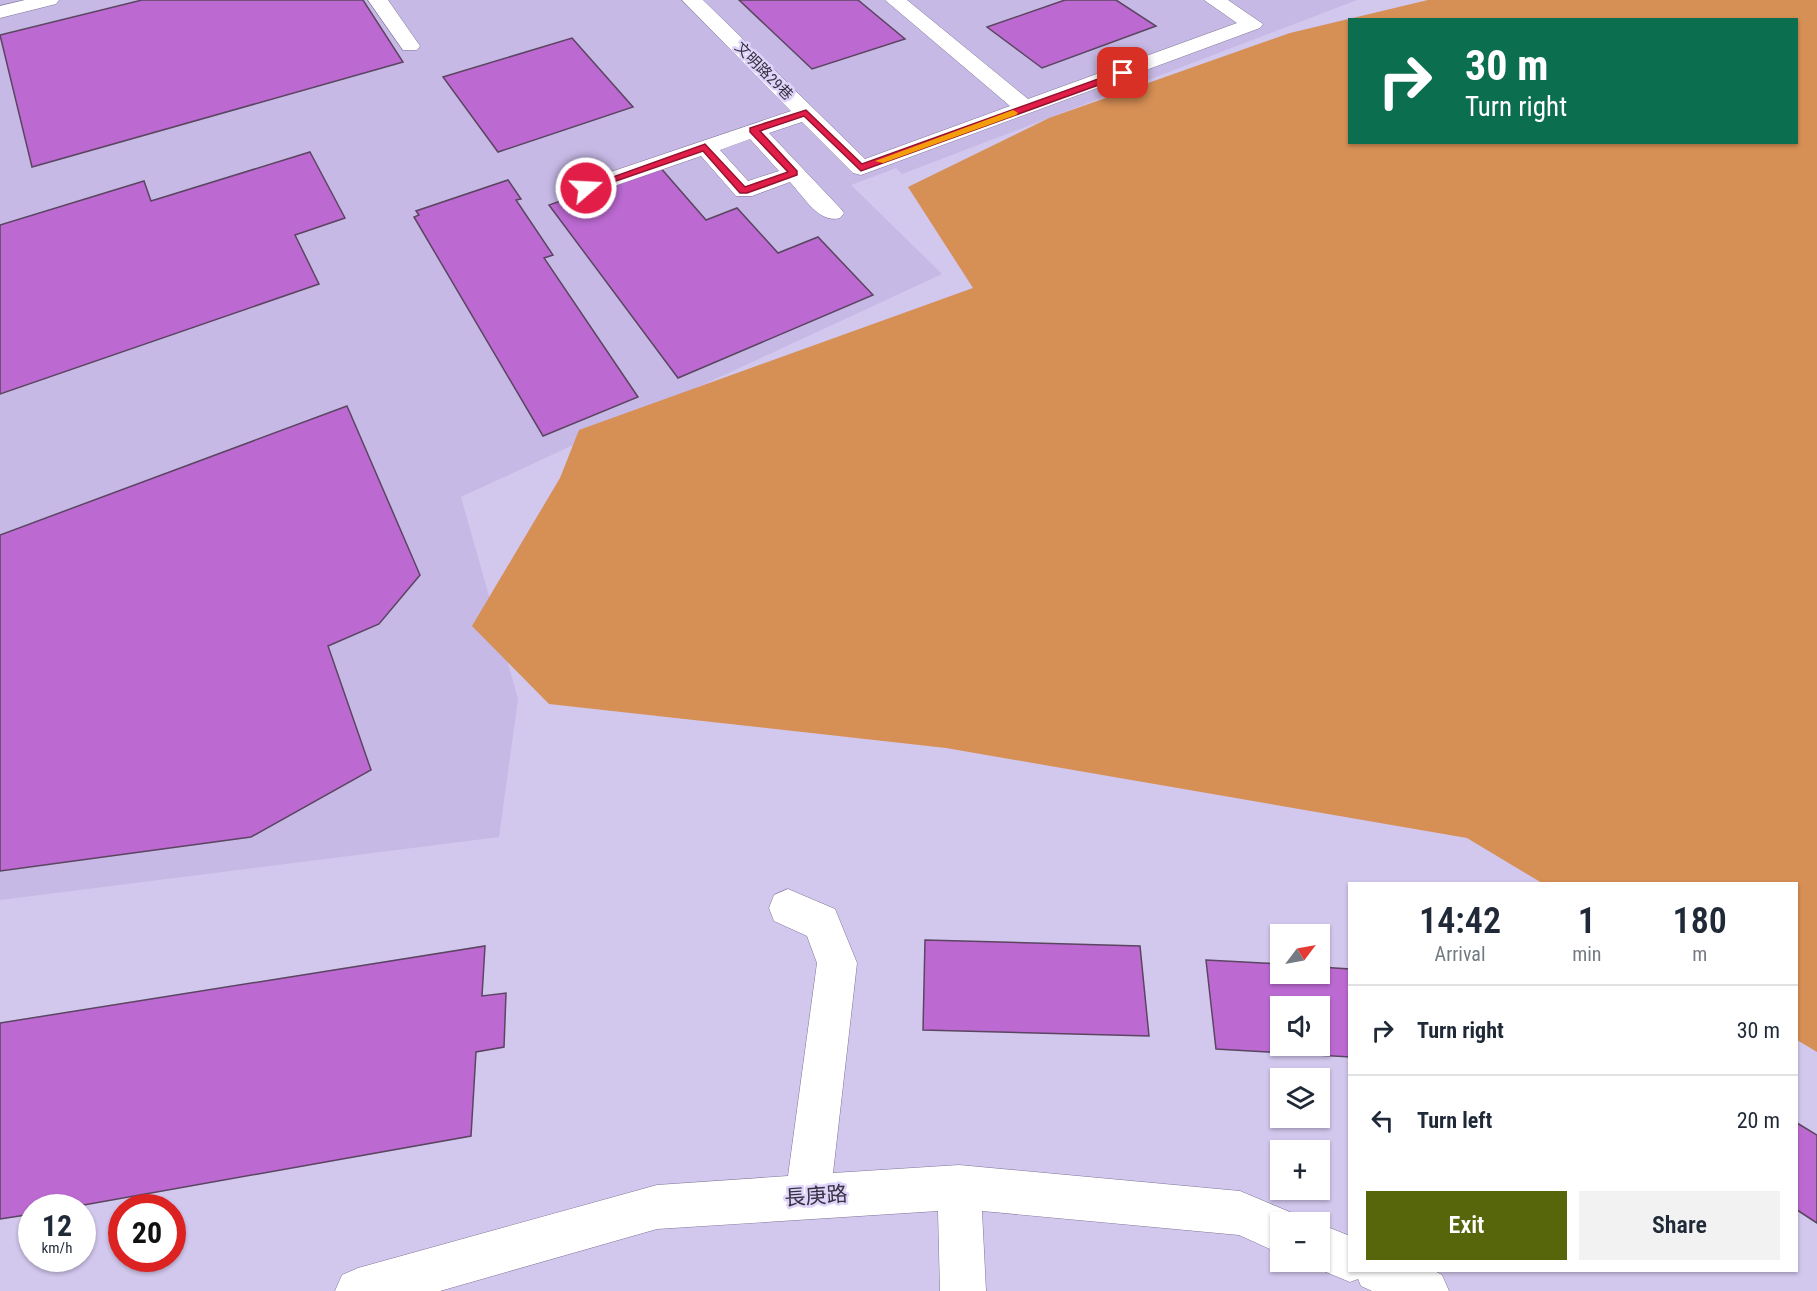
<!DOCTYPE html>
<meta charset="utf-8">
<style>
:root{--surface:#fff;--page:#f2f2f3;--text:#1f2937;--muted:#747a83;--line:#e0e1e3;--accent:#57650b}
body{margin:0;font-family:"Roboto Condensed","Noto Sans TC",sans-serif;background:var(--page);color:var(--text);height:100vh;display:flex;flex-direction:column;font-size:22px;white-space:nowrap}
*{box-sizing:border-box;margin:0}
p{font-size:20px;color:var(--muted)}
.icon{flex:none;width:33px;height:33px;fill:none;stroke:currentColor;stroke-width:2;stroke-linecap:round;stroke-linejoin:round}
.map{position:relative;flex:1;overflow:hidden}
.drawer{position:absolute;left:1348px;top:882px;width:450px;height:390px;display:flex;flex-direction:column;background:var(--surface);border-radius:0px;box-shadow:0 2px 4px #0004}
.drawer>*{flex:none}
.guide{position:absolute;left:1348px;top:18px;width:450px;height:126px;border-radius:0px;box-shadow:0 2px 4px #0004;background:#0b6e4f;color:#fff;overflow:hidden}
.needle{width:39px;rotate:58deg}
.fabs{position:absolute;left:1270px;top:924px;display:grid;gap:12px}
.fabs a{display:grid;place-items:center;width:60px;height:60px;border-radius:0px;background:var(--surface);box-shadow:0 2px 4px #0004;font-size:30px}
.speed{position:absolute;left:18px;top:1194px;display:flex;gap:12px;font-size:30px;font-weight:700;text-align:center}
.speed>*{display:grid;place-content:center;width:78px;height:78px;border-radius:50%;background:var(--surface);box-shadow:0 2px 4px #0004;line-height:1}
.speed small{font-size:15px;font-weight:400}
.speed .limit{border:9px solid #d22;background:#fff;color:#111}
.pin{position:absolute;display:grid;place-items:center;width:51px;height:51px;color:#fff;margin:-26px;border-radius:12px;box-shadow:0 3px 9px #0006}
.me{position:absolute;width:66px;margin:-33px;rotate:71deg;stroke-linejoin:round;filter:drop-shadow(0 0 4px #0008)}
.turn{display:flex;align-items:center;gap:21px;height:126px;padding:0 18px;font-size:27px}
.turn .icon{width:78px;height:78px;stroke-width:2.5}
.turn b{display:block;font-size:42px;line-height:51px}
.eta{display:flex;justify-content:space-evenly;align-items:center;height:102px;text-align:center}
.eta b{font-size:36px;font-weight:600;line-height:42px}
.cta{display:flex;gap:12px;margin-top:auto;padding:12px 18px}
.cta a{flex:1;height:69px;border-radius:0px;background:var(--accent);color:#fff;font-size:24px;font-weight:600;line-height:69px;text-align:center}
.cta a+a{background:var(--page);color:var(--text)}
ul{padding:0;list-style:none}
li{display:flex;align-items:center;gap:18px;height:90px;padding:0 18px;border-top:2px solid var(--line)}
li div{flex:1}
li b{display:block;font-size:22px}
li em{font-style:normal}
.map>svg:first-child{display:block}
</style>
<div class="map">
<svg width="1817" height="1291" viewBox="0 0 1817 1291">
<rect width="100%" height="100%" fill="#d2c7ed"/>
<!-- built -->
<polygon fill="#c6b9e5" points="0,0 1357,0 902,174 896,168 851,185 942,274 461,497 518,699 499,837 0,900"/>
<!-- green -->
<path fill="#d68f55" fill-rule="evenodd" d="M1428,0H1817V1052L1797,1040V884L1542,883L1467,838L946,748L549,704L472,626L560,478L579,430L973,288L908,187L1049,118L1290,33ZM1350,20H1797V142H1350Z"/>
<!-- building -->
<g fill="#bc6ad2" stroke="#5b4561" stroke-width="1.5" fill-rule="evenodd">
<polygon points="142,0 363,0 403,62 32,167 0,35"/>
<polygon points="739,0 858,0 905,39 812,69"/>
<polygon points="1065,0 1116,0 1156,26 1042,68 987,27"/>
<polygon points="572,38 633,107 498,152 443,77"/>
<polygon points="310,152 345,218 295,235 319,284 0,394 0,225 144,181 151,201"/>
<polygon points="659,166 706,220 737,208 778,253 818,237 873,295 678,378 549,205"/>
<polygon points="508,180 521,199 516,200 553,255 544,258 638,397 543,436 414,217 419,215 416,211"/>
<polygon points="347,406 420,575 379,624 328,646 371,770 251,837 0,871 0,535"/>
<polygon points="925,940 1140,946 1149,1036 923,1030"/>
<polygon points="485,946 482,996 506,993 504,1047 476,1052 471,1136 67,1208 32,1208 32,1214 0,1219 0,1023"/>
<path d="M1206,960L1281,964V974H1320V967L1350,969V1057L1216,1049ZM1281,1006H1320V1046H1281Z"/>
<polygon points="1797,1123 1817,1135 1817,1223 1797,1210"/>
</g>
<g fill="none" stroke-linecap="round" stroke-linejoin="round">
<!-- minor casing -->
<g stroke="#7f7497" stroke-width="1">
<g id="minor">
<polygon points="25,0 59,0 56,4 0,18 0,6"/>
<polygon points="368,0 388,0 420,46 417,50 403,50"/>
<path d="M682,0H703L865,159L1010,106L885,0H907L1028,99L1237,23L1204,0H1228L1263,24L1260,28L861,175L853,173L802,122L769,133L840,208L844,213L840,218C819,224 804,197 790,182L752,196H736L701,156L594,193H578L574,188L578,183L791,111ZM750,139L779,171L748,181L720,150Z"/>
<polygon points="788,889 835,909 857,963 833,1173 959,1165 1240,1191 1297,1215 1300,1222 1281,1222 1281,1254 1239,1235 982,1211 986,1291 940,1291 938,1211 657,1229 440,1291 335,1291 342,1275 358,1268 657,1185 788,1176 817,963 807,936 774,921 769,908 774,895"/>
<polygon points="1320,1224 1350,1236 1350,1270 1433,1270 1442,1275 1449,1291 1372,1291 1361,1286 1358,1279 1350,1282 1304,1263 1320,1262"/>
</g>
</g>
<!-- minor -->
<use href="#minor" fill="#fff" fill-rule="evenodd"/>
</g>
<!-- route -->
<polygon fill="#e11d48" stroke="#92132f" stroke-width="1.5" points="1123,70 1128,73 1126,75 861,171 804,116 760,131 797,171 797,175 747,193 740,193 703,151 590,190 582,188 705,144 745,187 788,172 750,132 750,128 806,110 862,164"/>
<!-- slow -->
<polygon fill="#f59e0b" points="1013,110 1018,113 1016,115 883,163 875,161"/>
<g text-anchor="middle" stroke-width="5" stroke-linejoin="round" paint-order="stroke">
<!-- far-street labels -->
<g font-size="15" fill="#353140" stroke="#dfd4fa">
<text transform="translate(764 71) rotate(45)" y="5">文明路29巷</text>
</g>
<!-- near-street labels -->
<g font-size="21" fill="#353140" stroke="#dfd4fa">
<text transform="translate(816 1196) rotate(-4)" y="7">長庚路</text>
</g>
</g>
</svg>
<div class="fabs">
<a><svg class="needle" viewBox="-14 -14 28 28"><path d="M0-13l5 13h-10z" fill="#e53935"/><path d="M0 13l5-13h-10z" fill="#747a83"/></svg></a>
<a><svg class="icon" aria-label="sound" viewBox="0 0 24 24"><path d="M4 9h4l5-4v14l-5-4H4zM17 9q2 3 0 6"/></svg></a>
<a><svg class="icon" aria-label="layers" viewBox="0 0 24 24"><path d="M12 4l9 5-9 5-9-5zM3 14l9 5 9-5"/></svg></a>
<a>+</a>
<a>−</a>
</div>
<div class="speed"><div>12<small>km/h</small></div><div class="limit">20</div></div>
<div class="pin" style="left:1123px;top:73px;background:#d93025"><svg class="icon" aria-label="arrive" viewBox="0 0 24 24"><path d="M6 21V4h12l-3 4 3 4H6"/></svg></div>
<svg class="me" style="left:586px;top:188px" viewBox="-20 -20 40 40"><circle r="17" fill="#e11d48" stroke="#fff" stroke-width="3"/><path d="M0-11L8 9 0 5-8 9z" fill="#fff"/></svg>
<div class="guide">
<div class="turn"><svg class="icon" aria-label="right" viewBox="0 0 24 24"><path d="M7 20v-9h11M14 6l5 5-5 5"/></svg><div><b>30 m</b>Turn right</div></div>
</div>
<section class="drawer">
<div class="eta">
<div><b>14:42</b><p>Arrival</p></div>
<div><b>1</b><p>min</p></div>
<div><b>180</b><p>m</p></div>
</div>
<ul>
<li><svg class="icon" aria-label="right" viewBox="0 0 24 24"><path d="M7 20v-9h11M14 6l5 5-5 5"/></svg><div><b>Turn right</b></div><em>30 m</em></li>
<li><svg class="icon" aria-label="left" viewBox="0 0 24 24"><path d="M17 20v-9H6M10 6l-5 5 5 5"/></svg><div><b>Turn left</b></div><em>20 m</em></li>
</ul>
<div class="cta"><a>Exit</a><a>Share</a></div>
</section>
</div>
